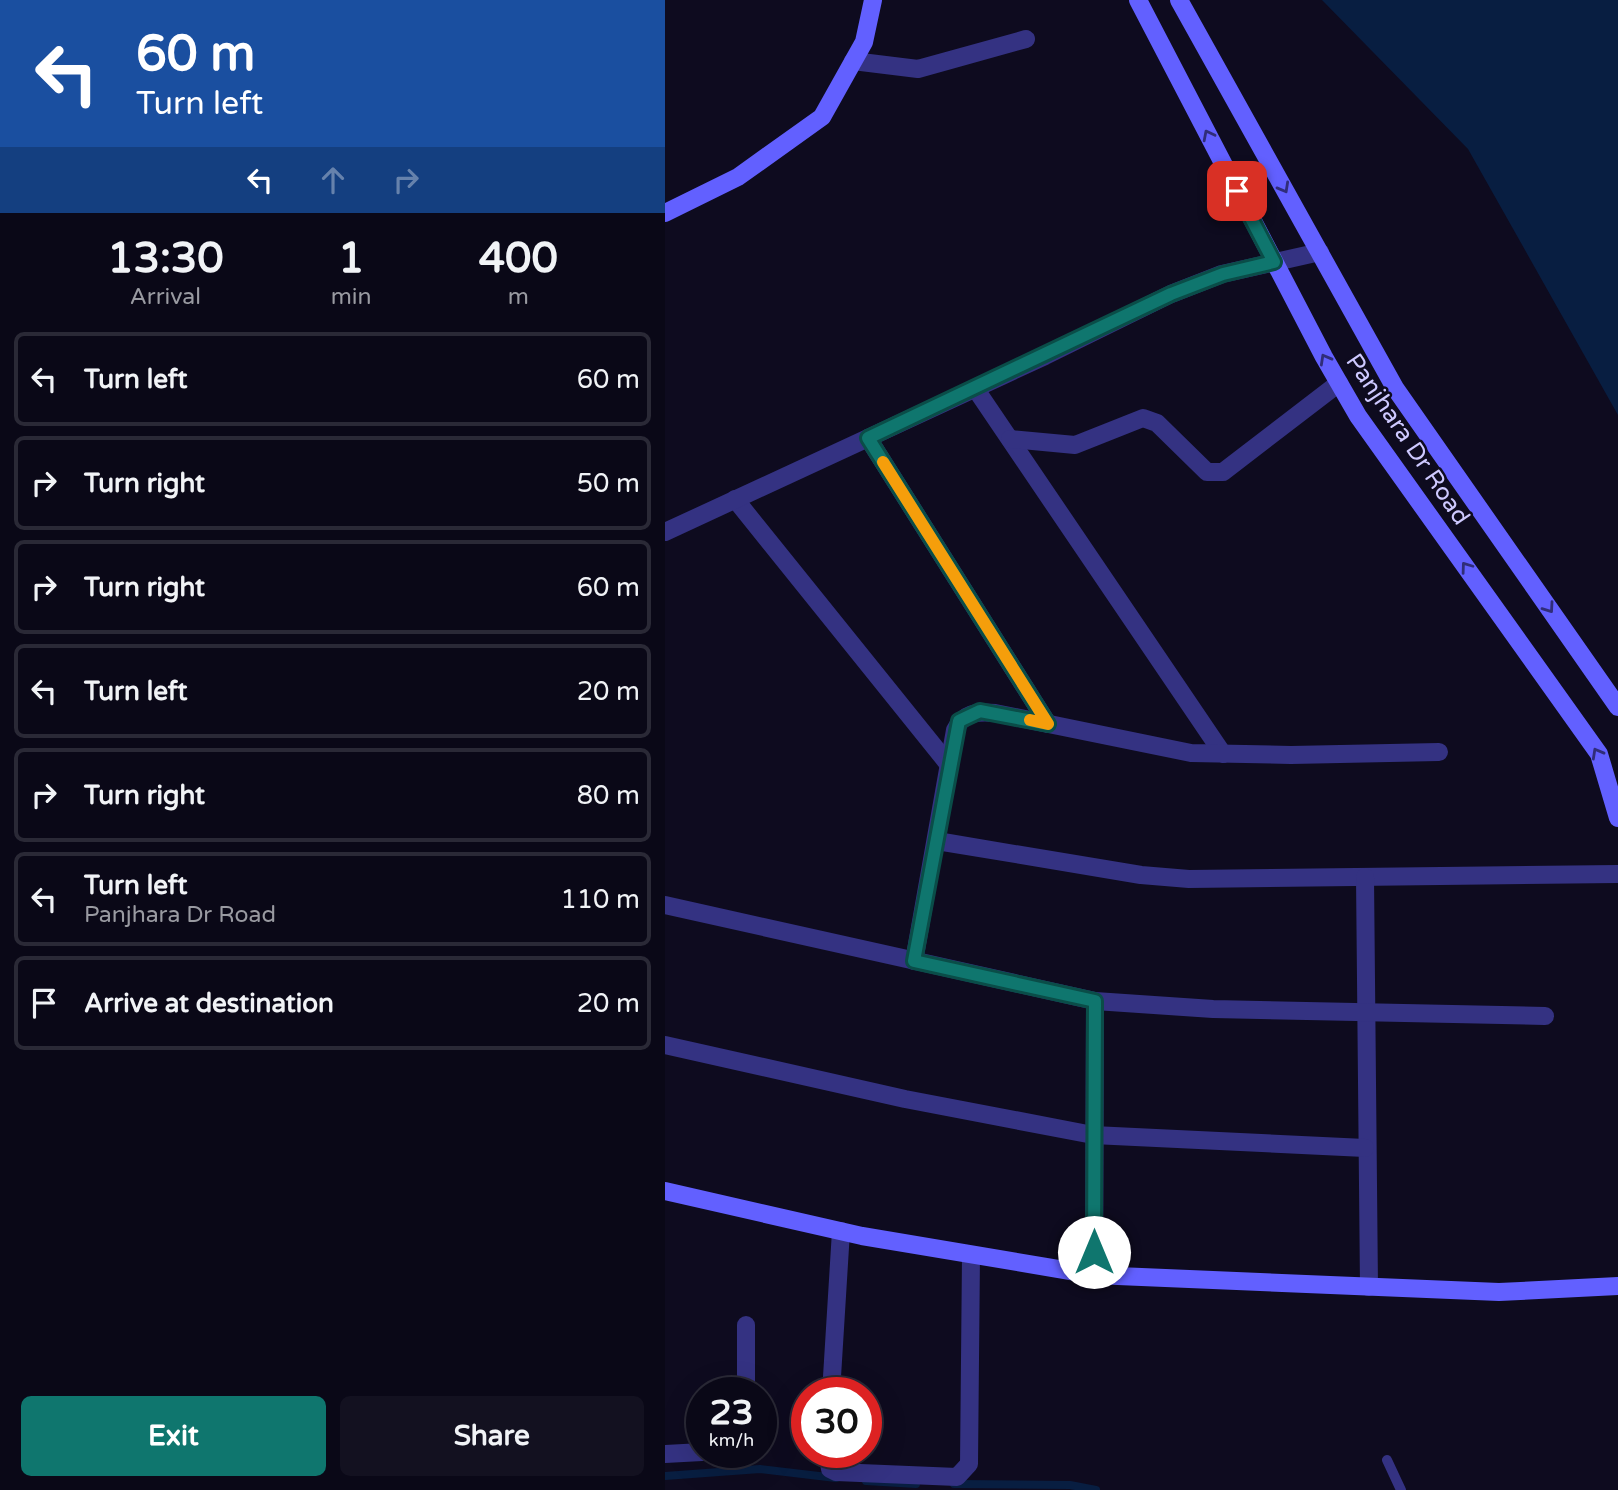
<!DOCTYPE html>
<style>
:root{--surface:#0a0817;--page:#131120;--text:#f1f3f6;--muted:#999aa1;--line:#2a2936;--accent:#0f766e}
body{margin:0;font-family:"Varela Round",sans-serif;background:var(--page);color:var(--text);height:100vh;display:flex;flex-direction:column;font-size:26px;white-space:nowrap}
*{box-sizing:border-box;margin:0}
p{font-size:23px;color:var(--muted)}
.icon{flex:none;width:38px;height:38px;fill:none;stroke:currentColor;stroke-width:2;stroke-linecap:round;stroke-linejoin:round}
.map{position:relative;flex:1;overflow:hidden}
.details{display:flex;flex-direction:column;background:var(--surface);width:665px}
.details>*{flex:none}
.hud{background:#1a4fa0;color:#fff;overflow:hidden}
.speed{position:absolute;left:21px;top:1377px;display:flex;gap:14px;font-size:35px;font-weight:700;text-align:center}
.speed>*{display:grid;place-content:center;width:91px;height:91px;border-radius:50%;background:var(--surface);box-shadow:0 7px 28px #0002,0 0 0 2px var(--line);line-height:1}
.speed small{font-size:18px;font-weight:400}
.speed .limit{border:10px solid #d22;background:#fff;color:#111}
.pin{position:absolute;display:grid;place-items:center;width:60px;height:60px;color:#fff;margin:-30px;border-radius:14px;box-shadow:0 4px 10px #0006}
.me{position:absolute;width:77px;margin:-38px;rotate:0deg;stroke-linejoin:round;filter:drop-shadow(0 0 5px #0008)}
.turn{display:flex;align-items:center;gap:24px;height:147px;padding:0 21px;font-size:32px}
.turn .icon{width:91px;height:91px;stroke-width:2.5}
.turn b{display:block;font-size:49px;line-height:60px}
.lanes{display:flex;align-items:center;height:66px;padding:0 21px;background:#0003;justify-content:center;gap:35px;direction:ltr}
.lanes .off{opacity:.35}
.eta{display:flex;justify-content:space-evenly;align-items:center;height:119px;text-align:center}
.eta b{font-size:42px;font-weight:700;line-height:49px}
.primary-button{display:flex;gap:14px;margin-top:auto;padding:14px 21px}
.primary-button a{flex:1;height:80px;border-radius:10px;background:var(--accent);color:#fff;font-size:28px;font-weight:700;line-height:80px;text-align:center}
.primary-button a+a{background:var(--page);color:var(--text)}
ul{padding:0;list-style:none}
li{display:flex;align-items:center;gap:21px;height:94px;margin:0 14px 10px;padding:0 7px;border:4px solid var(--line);border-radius:10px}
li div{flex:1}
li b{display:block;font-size:26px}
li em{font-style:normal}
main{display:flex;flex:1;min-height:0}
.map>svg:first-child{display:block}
</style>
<main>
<section class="details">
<div class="hud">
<div class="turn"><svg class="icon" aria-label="left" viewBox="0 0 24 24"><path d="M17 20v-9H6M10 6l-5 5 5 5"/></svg><div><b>60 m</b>Turn left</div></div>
<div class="lanes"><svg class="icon" aria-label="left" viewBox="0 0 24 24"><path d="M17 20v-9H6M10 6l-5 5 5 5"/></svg><svg class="icon off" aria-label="ahead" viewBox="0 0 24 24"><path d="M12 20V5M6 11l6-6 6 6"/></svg><svg class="icon off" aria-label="right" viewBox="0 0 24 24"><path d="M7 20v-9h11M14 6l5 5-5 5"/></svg></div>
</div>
<div class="eta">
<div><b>13:30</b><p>Arrival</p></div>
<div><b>1</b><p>min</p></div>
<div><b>400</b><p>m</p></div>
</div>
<ul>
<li><svg class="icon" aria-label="left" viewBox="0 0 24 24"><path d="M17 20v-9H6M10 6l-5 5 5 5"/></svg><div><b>Turn left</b></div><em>60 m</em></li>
<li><svg class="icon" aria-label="right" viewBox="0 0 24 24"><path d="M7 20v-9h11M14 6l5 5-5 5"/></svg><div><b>Turn right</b></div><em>50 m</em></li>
<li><svg class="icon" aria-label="right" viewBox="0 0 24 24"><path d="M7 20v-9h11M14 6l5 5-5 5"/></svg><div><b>Turn right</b></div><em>60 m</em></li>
<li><svg class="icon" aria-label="left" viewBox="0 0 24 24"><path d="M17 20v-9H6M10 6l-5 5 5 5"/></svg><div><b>Turn left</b></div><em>20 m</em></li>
<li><svg class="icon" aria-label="right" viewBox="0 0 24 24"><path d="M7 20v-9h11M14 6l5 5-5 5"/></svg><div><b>Turn right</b></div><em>80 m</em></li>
<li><svg class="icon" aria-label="left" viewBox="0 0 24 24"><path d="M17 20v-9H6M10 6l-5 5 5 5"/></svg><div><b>Turn left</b><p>Panjhara Dr Road</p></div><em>110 m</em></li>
<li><svg class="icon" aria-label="arrive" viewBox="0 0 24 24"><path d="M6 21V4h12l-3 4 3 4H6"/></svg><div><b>Arrive at destination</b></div><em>20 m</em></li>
</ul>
<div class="primary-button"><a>Exit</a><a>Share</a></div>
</section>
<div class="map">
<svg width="953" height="1490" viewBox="0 0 953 1490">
<rect width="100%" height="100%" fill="#0e0b1f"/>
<!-- water -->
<polygon fill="#081e41" points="657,0 953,0 953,415 803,149"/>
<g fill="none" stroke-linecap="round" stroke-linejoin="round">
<!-- stream -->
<g stroke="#081e41" stroke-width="8">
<polyline points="0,1476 95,1469 171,1478"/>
<polyline points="201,1481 251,1484"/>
<polyline points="289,1484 405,1485 431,1490"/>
</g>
<!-- lane -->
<polyline stroke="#343282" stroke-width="10" points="722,1460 736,1490"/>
<!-- street -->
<g stroke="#343282" stroke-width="18">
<polyline points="188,61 253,69 361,39"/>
<polyline points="310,388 558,754"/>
<polyline points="203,438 383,724"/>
<polyline points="345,439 410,445 478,418 492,423 542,472 558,472 674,383"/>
<polyline points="70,499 284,765"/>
<polyline points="0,532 380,356 506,294 557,274 655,252"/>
<polyline points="272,841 476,875 524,879 953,874"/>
<polyline points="700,877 704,1287"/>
<polyline points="0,905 430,1001 548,1009 880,1016"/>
<path d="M249,961L290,730C298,713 312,711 330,713L526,753L626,755L774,752"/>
<polyline points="0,1045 240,1099 428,1135 700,1148"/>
<polyline points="429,1275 430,1001"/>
<polyline points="81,1393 81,1325"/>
<polyline points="166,1393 176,1231"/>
<polyline points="162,1452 165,1469 171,1472 292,1477 304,1464 306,1255"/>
<polyline points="0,1454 37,1452"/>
</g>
<!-- secondary -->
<g stroke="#6260ff" stroke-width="18">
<polyline points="473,0 659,357 693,416 934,754 953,818"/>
<polyline points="514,0 730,388 953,707"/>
<polyline points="0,213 73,177 157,117 199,42 208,0"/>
<polyline points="0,1191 197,1236 429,1275 834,1292 953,1286"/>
</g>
</g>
<!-- one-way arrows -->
<defs><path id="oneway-chevron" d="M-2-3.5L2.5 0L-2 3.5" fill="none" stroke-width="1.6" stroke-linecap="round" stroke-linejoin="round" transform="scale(1.75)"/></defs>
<g stroke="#302d79">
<use href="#oneway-chevron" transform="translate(543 135) rotate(-117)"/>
<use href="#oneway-chevron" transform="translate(619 188) rotate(61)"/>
<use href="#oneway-chevron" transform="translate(660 359) rotate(-119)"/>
<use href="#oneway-chevron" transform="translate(801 567) rotate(-126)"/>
<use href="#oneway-chevron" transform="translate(884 608) rotate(55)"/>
<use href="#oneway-chevron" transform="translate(932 753) rotate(-119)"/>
</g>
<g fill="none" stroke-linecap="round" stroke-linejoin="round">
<!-- route casing -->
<g stroke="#0a4d48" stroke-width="18">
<polyline id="route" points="429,1252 430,1001 249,961 294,721 315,711 383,724 203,438 506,294 558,274 609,262 572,191"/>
</g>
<!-- route -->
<use href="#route" stroke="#0f766e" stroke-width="12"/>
<!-- slow -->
<polyline stroke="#f59e0b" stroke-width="12" points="218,462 383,724 365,720"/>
</g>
<g text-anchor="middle" stroke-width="5" stroke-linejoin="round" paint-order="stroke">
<!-- street labels -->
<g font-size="24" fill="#cec9ff" stroke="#0e0b1f">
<text transform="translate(743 439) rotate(56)" y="8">Panjhara Dr Road</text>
</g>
</g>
</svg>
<div class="speed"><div>23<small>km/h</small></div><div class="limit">30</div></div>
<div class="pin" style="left:572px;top:191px;background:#d93025"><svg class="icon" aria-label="arrive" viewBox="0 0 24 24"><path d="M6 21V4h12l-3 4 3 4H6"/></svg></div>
<svg class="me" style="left:429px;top:1252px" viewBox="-20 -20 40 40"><circle r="19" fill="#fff"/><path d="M0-13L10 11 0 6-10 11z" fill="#0f766e"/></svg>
</div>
</main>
